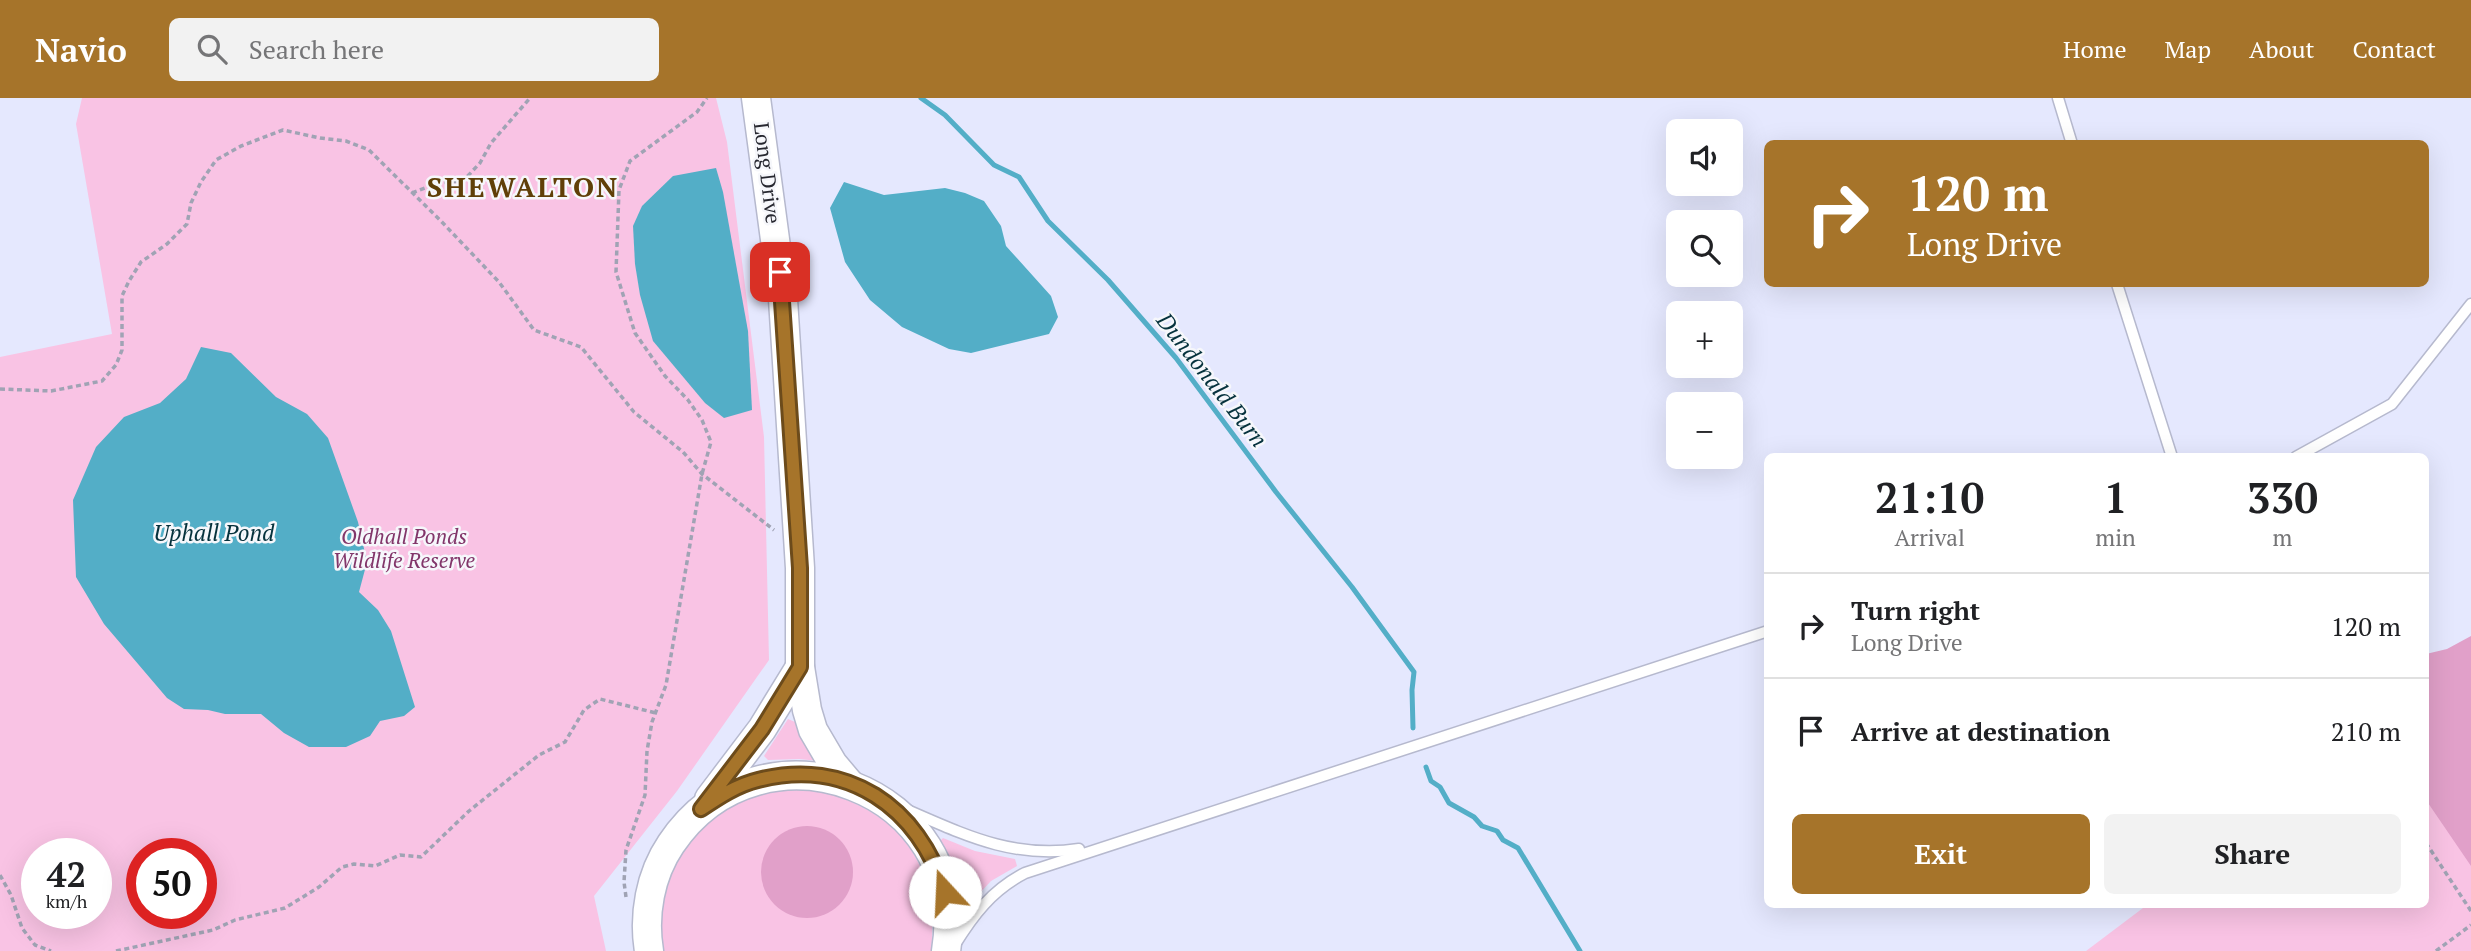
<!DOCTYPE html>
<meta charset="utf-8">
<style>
:root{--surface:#fff;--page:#f2f2f2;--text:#202124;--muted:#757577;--line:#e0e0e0;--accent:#a6742a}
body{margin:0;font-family:"PT Serif",serif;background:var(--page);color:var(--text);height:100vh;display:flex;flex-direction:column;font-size:26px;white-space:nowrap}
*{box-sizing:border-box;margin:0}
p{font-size:23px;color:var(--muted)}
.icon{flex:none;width:38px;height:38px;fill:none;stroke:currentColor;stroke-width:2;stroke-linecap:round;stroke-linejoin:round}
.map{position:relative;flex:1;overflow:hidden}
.sheet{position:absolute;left:1764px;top:355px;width:665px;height:455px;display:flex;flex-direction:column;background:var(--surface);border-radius:10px;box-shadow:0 7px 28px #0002}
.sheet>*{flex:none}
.banner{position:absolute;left:1764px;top:42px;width:665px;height:147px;border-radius:10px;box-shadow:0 7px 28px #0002;background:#a6742a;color:#fff;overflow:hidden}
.controls{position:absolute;left:1666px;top:21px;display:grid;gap:14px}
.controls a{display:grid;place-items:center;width:77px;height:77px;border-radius:10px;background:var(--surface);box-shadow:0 7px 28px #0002;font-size:35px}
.speed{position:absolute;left:21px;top:740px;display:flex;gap:14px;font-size:35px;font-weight:700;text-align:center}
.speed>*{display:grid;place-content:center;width:91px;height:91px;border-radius:50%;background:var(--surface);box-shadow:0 7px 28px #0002;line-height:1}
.speed small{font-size:18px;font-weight:400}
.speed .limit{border:10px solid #d22;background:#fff;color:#111}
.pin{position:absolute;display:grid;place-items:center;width:60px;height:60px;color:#fff;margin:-30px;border-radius:14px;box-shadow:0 4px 10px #0006}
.me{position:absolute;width:77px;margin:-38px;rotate:340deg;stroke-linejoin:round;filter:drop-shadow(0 0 5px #0008)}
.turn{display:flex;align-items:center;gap:24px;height:147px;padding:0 28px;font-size:32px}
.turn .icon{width:91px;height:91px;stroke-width:2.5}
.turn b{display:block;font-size:49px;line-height:60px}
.eta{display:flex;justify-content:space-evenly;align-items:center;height:119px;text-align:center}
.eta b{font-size:42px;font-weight:800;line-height:49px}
.primary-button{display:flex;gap:14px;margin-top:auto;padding:14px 28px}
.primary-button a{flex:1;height:80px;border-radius:10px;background:var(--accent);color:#fff;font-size:28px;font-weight:800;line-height:80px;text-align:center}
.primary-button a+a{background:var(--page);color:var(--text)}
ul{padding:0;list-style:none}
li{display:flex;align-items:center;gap:21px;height:105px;padding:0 28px;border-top:2px solid var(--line)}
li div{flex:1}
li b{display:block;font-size:26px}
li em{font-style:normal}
header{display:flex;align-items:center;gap:42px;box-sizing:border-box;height:98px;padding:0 35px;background:var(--accent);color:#fff}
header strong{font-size:33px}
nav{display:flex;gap:38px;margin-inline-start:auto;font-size:24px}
.search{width:490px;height:63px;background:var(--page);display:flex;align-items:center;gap:18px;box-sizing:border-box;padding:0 24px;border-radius:10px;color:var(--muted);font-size:26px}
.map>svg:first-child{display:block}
</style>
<header>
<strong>Navio</strong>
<div class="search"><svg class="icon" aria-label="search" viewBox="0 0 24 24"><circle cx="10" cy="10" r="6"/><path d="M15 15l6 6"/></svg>Search here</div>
<nav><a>Home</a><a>Map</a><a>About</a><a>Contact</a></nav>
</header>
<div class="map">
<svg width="2471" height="853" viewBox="0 0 2471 853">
<rect width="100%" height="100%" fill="#e5e8fe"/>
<!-- green -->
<g fill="#f9c3e4" fill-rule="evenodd">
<path d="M82,0H716L727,44L764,339L769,562L677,693L594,798L606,853H0V259L112,236L76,26ZM37,756H96V816H37ZM142,756H201V816H142Z"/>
<polygon points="2471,576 2471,853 2086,853 2147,807 2426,807 2426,605"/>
<polygon points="788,621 795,624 798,623 819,663 799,661 768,662 764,658"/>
<path d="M809,691C895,708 941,763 931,853H661L659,846C660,829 659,808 663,792C674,751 710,712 749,699C767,692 790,693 809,691Z"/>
<polygon points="943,740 975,753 1015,761 1017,768 991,783 963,813 954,773 940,743"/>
</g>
<!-- forest -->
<g fill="#e1a0c9">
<polygon points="2471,538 2471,768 2426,702 2426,556 2447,551"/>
<circle cx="807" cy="774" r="46"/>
</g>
<!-- water -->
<g fill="#53aec7">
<polygon points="716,70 723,94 748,233 752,312 724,320 705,305 653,243 640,197 635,166 633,128 642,108 673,78"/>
<polygon points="844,84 884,97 945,90 965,95 984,103 1001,128 1006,148 1051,198 1058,219 1049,236 971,255 949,251 902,229 870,202 845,164 830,110"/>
<polygon points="201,249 231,255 276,299 307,316 328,340 358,424 367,464 359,494 378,512 391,533 415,609 404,618 380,623 370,638 346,649 309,649 284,635 261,616 225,616 208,612 184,611 167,600 104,526 76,479 73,402 96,349 124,319 160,305 186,281"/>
</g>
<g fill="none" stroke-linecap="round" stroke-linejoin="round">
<!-- stream -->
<g stroke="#53aec7" stroke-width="5">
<polyline points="921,0 945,17 994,67 1019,79 1048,123 1108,182 1176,260 1276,394 1352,489 1414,574 1412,592 1413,630"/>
<polyline points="1426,669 1431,683 1440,689 1449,705 1474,719 1482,728 1497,733 1503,742 1518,750 1580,853"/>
</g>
<!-- service casing -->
<g stroke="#b6b9ce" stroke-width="13">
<g id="service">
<polyline points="2058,0 2072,46"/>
<polyline points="2117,186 2172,359"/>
<polyline points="2296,359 2392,306 2471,206"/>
<path d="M907,712C965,737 1013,761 1079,751"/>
<path d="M954,848C973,817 992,792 1025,775L1768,533"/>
</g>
</g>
<!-- secondary casing -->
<g stroke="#b6b9ce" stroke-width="31">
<g id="secondary">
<polyline points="756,0 783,201 800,470 800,569 807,612 813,632 833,666 849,685"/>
<polyline points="709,701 762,631 800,569"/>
<path d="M649,853C643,817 650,777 671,746C762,611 973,691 946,853"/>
</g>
</g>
<!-- path -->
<g stroke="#a0a3b4" stroke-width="3.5" stroke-dasharray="5 3.5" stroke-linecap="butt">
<polyline points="412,95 438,85 463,83 480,65 491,45 530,0"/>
<polyline points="0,291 51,293 102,283 116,267 122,252 122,198 129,183 141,164 167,146 187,126 191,105 201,84 216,62 241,48 283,32 320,40 346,43 369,52 440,122 499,184 534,232 581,249 634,314 683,354 702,376 774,432"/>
<polyline points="2426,745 2471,813"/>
<polyline points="0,777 11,797 22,830 35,847 51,853"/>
<polyline points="626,799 624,784 626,752 645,697 647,653 652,624 666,587 702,376 711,344 702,322 688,302 665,278 635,235 616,174 619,92 630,63 697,14 707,0"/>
<polyline points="116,853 213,832 235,822 285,810 319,789 342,769 354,766 375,768 400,757 421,759 469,713 539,657 565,644 584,612 600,601 656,615"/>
<polyline points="2436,853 2471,827"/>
</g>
<!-- service -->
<use href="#service" stroke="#fff" stroke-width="10"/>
<!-- secondary -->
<use href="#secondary" stroke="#fff" stroke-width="28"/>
</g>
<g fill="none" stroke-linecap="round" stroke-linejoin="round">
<!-- route casing -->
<g stroke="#6c4b1b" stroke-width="18">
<path id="route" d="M780,174L800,470V569L762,631L701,711C719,699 737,687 758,682C847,659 919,709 945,794"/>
</g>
<!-- route -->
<use href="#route" stroke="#a6742a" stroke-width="12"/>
</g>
<g text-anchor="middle" stroke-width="5" stroke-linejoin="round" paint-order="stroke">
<!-- street labels -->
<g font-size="21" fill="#272830" stroke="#f6f7fb">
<text transform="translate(767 75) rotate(83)" y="7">Long Drive</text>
</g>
<!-- park labels -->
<g font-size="21" font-style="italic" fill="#82366a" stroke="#f6f7fb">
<text x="404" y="446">Oldhall Ponds<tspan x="404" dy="24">Wildlife Reserve</tspan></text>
</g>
<!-- water labels -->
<g font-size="23" font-style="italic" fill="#06323d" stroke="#f6f7fb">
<text transform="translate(1212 282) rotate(52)" y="8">Dundonald Burn</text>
<text x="214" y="443">Uphall Pond</text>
</g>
<!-- district labels -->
<g font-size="28" font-weight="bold" letter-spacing="2" fill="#603f08" stroke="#f6f7fb">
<text x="523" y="99">SHEWALTON</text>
</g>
</g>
</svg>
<div class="controls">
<a><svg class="icon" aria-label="sound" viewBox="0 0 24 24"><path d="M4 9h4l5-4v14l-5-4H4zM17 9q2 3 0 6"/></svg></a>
<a><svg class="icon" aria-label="search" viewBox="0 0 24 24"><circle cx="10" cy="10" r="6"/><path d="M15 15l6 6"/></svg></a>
<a>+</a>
<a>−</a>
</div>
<div class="speed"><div>42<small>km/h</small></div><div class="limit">50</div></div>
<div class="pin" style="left:780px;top:174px;background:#d93025"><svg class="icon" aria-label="arrive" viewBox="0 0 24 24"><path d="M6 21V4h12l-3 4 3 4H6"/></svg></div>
<svg class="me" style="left:945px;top:794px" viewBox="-20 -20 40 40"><circle r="19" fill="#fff"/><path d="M0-13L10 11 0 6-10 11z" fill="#a6742a"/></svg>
<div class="banner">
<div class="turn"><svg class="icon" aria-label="right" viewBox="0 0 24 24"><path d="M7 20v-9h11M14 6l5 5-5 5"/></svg><div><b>120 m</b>Long Drive</div></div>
</div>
<section class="sheet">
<div class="eta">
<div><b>21:10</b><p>Arrival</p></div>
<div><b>1</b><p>min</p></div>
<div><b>330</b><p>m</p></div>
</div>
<ul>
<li><svg class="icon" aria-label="right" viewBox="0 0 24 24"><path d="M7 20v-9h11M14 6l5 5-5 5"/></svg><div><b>Turn right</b><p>Long Drive</p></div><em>120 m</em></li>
<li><svg class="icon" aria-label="arrive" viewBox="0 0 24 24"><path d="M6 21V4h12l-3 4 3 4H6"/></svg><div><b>Arrive at destination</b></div><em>210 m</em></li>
</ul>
<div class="primary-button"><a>Exit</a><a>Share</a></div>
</section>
</div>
